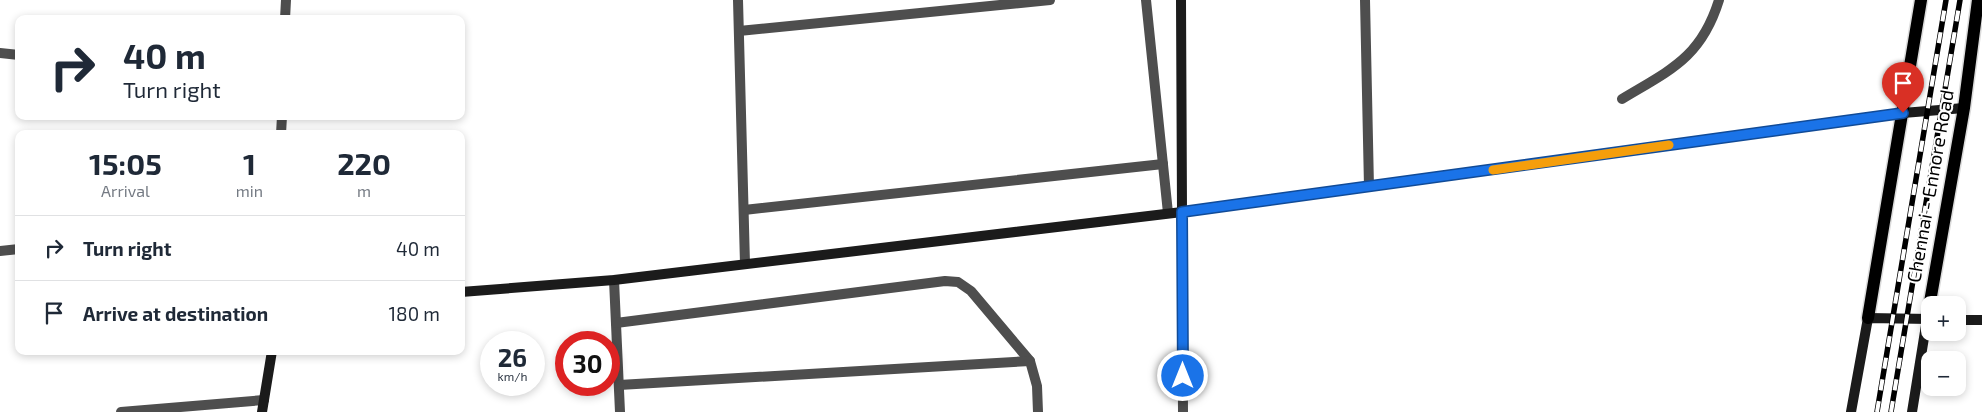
<!DOCTYPE html>
<meta charset="utf-8">
<style>
:root{--surface:#fff;--page:#f6f6f7;--text:#1f2937;--muted:#747a83;--line:#e0e1e3}
body{margin:0;font-family:"Exo 2",sans-serif;background:var(--page);color:var(--text);height:100vh;display:flex;flex-direction:column;font-size:19px;white-space:nowrap}
*{box-sizing:border-box;margin:0}
p{font-size:16px;color:var(--muted)}
.icon{flex:none;width:28px;height:28px;fill:none;stroke:currentColor;stroke-width:2;stroke-linecap:round;stroke-linejoin:round}
.map{position:relative;flex:1;overflow:hidden}
.side{position:absolute;left:15px;top:130px;width:450px;height:225px;display:flex;flex-direction:column;background:var(--surface);border-radius:10px;box-shadow:0 2px 8px #0003}
.side>*{flex:none}
.top-card{position:absolute;left:15px;top:15px;width:450px;height:105px;border-radius:10px;box-shadow:0 2px 8px #0003;background:#fff;color:var(--text);overflow:hidden}
.tools{position:absolute;left:1921px;top:296px;display:grid;gap:10px}
.tools a{display:grid;place-items:center;width:45px;height:45px;border-radius:10px;background:var(--surface);box-shadow:0 2px 8px #0003;font-size:25px}
.speed{position:absolute;left:480px;top:331px;display:flex;gap:10px;font-size:25px;font-weight:700;text-align:center}
.speed>*{display:grid;place-content:center;width:65px;height:65px;border-radius:50%;background:var(--surface);box-shadow:0 2px 8px #0003;line-height:1}
.speed small{font-size:12px;font-weight:400}
.speed .limit{border:8px solid #d22;background:#fff;color:#111}
.pin{position:absolute;display:grid;place-items:center;width:42px;height:42px;color:#fff;margin:-51px -21px;border-radius:50% 50% 50% 0;rotate:-45deg;box-shadow:0 0 5px #0007}
.pin .icon{rotate:45deg}
.me{position:absolute;width:55px;margin:-28px;rotate:0deg;stroke-linejoin:round;filter:drop-shadow(0 0 4px #0008)}
.turn{display:flex;align-items:center;gap:18px;height:105px;padding:0 25px;font-size:22px}
.turn .icon{width:65px;height:65px;stroke-width:2.5}
.turn b{display:block;font-size:35px;line-height:42px}
.eta{display:flex;justify-content:space-evenly;align-items:center;height:85px;text-align:center}
.eta b{font-size:30px;font-weight:700;line-height:35px}
ul{padding:0;list-style:none}
li{display:flex;align-items:center;gap:15px;height:65px;padding:0 25px;border-top:1px solid var(--line)}
li div{flex:1}
li b{display:block;font-size:19px}
li em{font-style:normal}
.map>svg:first-child{display:block}
</style>
<div class="map">
<svg width="1982" height="412" viewBox="0 0 1982 412">
<rect width="100%" height="100%" fill="#fff"/>
<g fill="none" stroke-linecap="round" stroke-linejoin="round">
<!-- primary casing -->
<g stroke="#dbdbdb" stroke-width="15">
<g id="primary">
<polyline points="1868,318 1921,0"/>
<polyline points="1927,319 1964,108 1978,0"/>
</g>
</g>
<!-- lane -->
<g stroke="#4e4e4e" stroke-width="10">
<polyline points="1146,0 1168,213"/>
<polyline points="1365,0 1369,187"/>
<polyline points="739,31 1050,0"/>
<path d="M1622,99C1670,70 1701,58 1719,0"/>
<polyline points="744,210 1163,164"/>
</g>
<!-- street -->
<g stroke="#4e4e4e" stroke-width="10">
<polyline points="738,0 745,264"/>
<polyline points="285,19 286,0"/>
<polyline points="0,53 19,55"/>
<polyline points="281,134 282,116"/>
<polyline points="1182,212 1183,412"/>
<polyline points="0,251 19,249"/>
<polyline points="614,280 620,412"/>
<polyline points="616,323 945,281 958,282 971,291 1030,361 1037,386 1038,412"/>
<polyline points="619,385 1030,361"/>
<polyline points="121,412 264,400"/>
</g>
<!-- secondary -->
<g stroke="#1b1b1b" stroke-width="10">
<polyline points="1181,0 1182,212"/>
<polyline points="461,292 614,280 1182,212 1903,113 1964,108"/>
<polyline points="1958,320 1982,320"/>
<polyline points="262,412 272,351"/>
<polyline points="1851,412 1868,318 1930,319"/>
<polyline points="1912,412 1927,319"/>
</g>
<!-- primary -->
<use href="#primary" stroke="#000" stroke-width="12"/>
<!-- rail casing -->
<g stroke="#000" stroke-width="5.5">
<g id="rail">
<polyline points="1877,412 1946,0"/>
<polyline points="1891,412 1960,0"/>
</g>
</g>
<!-- rail -->
<use href="#rail" stroke="#fff" stroke-width="4" stroke-dasharray="11" stroke-linecap="butt"/>
</g>
<g fill="none" stroke-linecap="round" stroke-linejoin="round">
<!-- route casing -->
<g stroke="#114b97" stroke-width="12">
<polyline id="route" points="1183,376 1182,212 1903,113"/>
</g>
<!-- route -->
<use href="#route" stroke="#1a73e8" stroke-width="9"/>
<!-- slow -->
<polyline stroke="#f59e0b" stroke-width="9" points="1493,170 1669,145"/>
</g>
<g text-anchor="middle" stroke-width="4" stroke-linejoin="round" paint-order="stroke">
<!-- street labels -->
<g font-size="19" fill="#000" stroke="#fff">
<text transform="translate(1930 186) rotate(-80)" y="7">Chennai - Ennore Road</text>
</g>
</g>
</svg>
<div class="tools">
<a>+</a>
<a>−</a>
</div>
<div class="speed"><div>26<small>km/h</small></div><div class="limit">30</div></div>
<div class="pin" style="left:1903px;top:113px;background:#d93025"><svg class="icon" aria-label="arrive" viewBox="0 0 24 24"><path d="M6 21V4h12l-3 4 3 4H6"/></svg></div>
<svg class="me" style="left:1183px;top:376px" viewBox="-20 -20 40 40"><circle r="17" fill="#1a73e8" stroke="#fff" stroke-width="3"/><path d="M0-11L8 9 0 5-8 9z" fill="#fff"/></svg>
<div class="top-card">
<div class="turn"><svg class="icon" aria-label="right" viewBox="0 0 24 24"><path d="M7 20v-9h11M14 6l5 5-5 5"/></svg><div><b>40 m</b>Turn right</div></div>
</div>
<section class="side">
<div class="eta">
<div><b>15:05</b><p>Arrival</p></div>
<div><b>1</b><p>min</p></div>
<div><b>220</b><p>m</p></div>
</div>
<ul>
<li><svg class="icon" aria-label="right" viewBox="0 0 24 24"><path d="M7 20v-9h11M14 6l5 5-5 5"/></svg><div><b>Turn right</b></div><em>40 m</em></li>
<li><svg class="icon" aria-label="arrive" viewBox="0 0 24 24"><path d="M6 21V4h12l-3 4 3 4H6"/></svg><div><b>Arrive at destination</b></div><em>180 m</em></li>
</ul>
</section>
</div>
